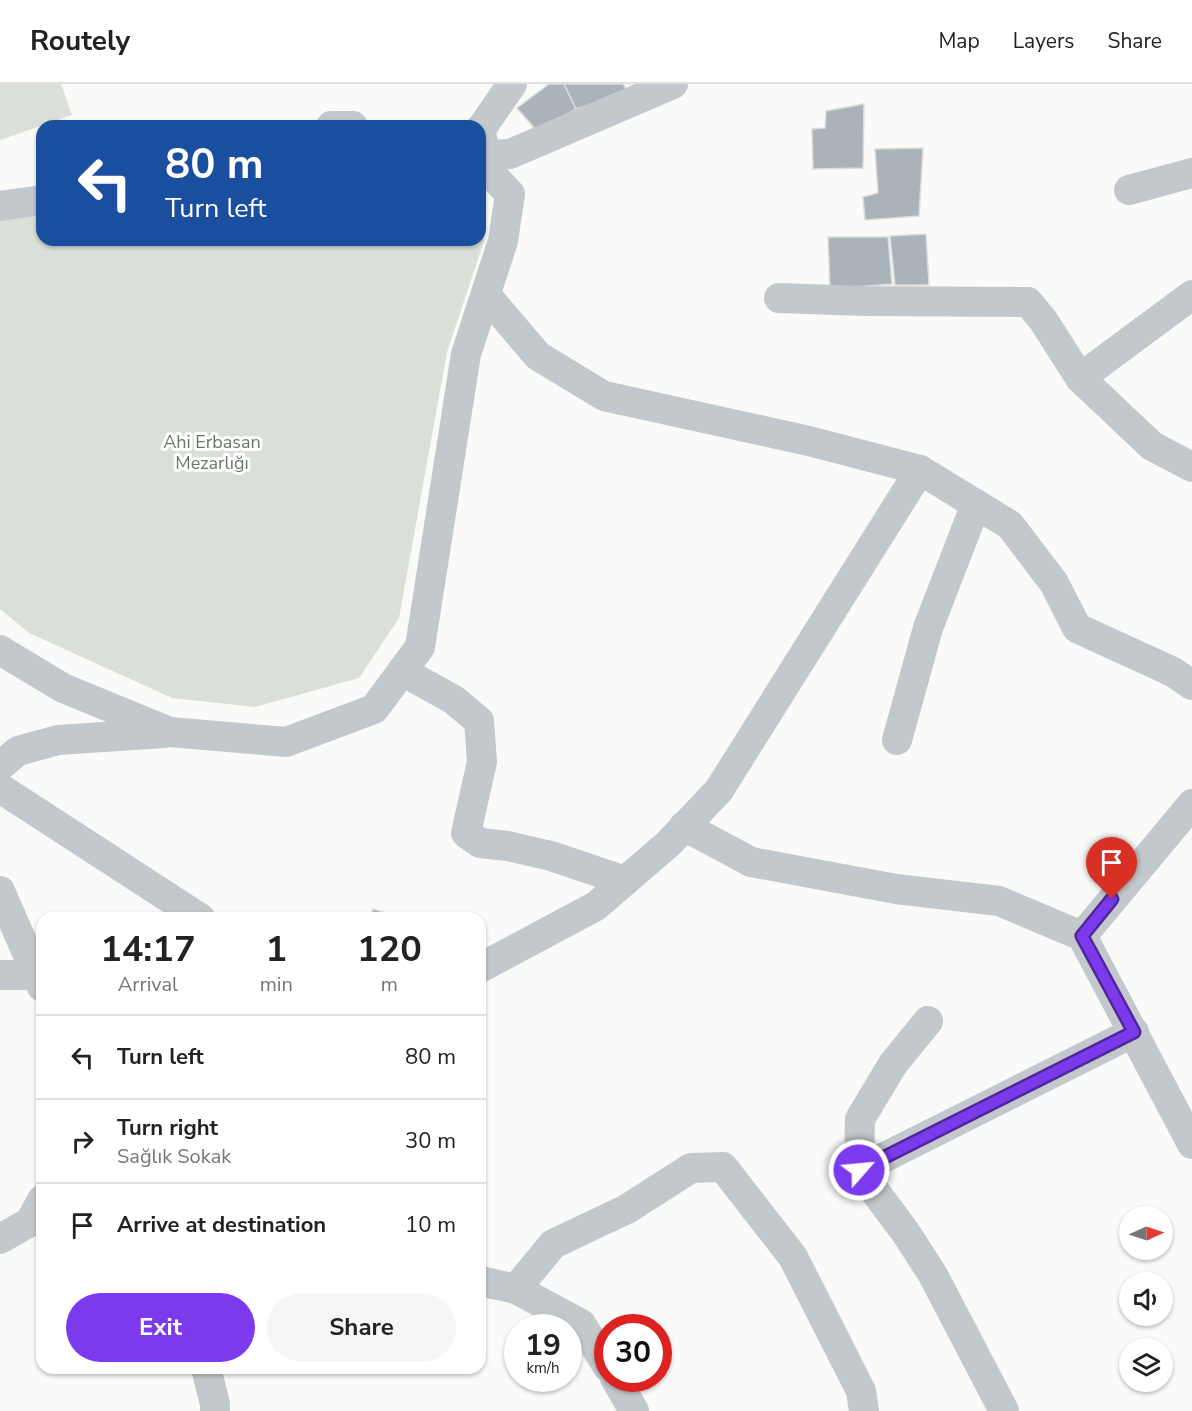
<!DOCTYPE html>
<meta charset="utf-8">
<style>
:root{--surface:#fff;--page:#f6f6f6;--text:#222;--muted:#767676;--line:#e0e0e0;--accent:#7c3aed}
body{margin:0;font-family:"Nunito Sans",sans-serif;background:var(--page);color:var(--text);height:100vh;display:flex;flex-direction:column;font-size:22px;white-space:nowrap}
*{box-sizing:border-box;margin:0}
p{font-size:20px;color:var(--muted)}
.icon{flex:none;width:33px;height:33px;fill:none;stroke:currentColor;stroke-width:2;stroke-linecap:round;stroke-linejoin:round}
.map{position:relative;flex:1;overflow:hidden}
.details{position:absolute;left:36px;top:828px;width:450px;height:462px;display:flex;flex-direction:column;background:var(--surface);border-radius:18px;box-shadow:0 2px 4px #0004}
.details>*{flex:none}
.top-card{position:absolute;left:36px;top:36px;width:450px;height:126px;border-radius:18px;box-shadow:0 2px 4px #0004;background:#1a4fa0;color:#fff;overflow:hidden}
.needle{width:39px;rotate:87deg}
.controls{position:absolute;left:1119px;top:1122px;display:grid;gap:12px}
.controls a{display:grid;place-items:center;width:54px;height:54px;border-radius:50%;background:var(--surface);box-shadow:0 2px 4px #0004;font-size:30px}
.speed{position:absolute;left:504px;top:1230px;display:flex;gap:12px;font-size:30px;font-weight:700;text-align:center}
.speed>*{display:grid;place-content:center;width:78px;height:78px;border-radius:50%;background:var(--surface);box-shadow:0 2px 4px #0004;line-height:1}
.speed small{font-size:15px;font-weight:400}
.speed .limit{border:9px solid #d22;background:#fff;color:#111}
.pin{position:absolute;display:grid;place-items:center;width:51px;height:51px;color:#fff;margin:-62px -26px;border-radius:50% 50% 50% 0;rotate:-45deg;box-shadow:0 0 6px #0007}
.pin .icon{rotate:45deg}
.me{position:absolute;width:66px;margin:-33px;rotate:63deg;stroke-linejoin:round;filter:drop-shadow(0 0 4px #0008)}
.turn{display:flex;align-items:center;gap:21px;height:126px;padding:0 30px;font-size:27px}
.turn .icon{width:78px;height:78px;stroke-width:2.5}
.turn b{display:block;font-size:42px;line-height:51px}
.eta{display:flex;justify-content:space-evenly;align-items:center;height:102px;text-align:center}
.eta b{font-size:36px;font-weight:700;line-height:42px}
.button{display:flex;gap:12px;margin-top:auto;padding:12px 30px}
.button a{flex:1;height:69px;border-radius:36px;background:var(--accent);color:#fff;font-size:24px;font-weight:700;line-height:69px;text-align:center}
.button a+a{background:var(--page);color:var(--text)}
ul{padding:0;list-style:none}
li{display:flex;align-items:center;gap:18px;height:84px;padding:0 30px;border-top:2px solid var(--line)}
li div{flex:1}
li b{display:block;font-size:22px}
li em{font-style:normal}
header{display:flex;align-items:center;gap:36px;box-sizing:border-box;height:84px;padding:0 30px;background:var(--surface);border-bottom:2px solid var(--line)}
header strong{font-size:28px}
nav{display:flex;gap:33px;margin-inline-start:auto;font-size:21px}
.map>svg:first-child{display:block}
</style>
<header>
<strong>Routely</strong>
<nav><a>Map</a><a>Layers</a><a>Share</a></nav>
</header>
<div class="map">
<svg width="1192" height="1327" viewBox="0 0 1192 1327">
<rect width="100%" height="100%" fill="#fafaf8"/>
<!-- green -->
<g fill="#dadfd7">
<polygon points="0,0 61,0 72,31 0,56"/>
<polygon points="480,101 482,109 484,157 447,268 399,534 359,594 255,623 172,614 29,549 0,525 0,134 42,131 42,156 480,156"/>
</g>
<!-- building -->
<g fill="#aab3b9" stroke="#dcdcda" stroke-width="1.5">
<polygon points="549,0 564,0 576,25 537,47 517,24"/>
<polygon points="564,0 623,0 628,8 576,25"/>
<polygon points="864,20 863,84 813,85 812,45 825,44 826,27"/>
<polygon points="923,64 919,132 865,136 863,113 878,109 875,65"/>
<polygon points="926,150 929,201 895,201 890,152"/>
<polygon points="828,153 888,153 892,200 830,205"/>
<polygon points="373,825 400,834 370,834"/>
</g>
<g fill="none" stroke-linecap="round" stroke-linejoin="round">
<!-- street -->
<g stroke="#c3c8cc" stroke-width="30">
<polyline points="331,42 353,42"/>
<polyline points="480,45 486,71 510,70 673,0"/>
<polyline points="481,45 512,0"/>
<polyline points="1129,106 1192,89"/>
<polyline points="0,122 42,116"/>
<polyline points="486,211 538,272 604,312 809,357 920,386 1010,441 1054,499 1077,544 1173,588 1192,601"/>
<polyline points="779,214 864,217 1028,218 1043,236 1080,294 1152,362 1192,383"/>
<polyline points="1080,294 1192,211"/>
<polyline points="0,566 63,604 170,648 286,658 374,625 420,563 466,270 503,157 510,110 480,78"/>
<polyline points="402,587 454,616 479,637 482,678 466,749 480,759 508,762 551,772 625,797"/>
<polyline points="897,656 928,544 976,420"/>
<polyline points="0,682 18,667 58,656 164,649"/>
<polyline points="0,704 200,834"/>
<polyline points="684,742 751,778 896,805 999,817 1082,852 1192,1060"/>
<polyline points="0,807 42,903"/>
<polyline points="1082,852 1192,720"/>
<polyline points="480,884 596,822 668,760 719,706 920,386"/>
<polyline points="0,891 36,891"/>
<polyline points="928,937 893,980 860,1035 859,1086 906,1149 933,1191 1004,1327"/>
<polyline points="859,1086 1134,948"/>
<polyline points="0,1155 30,1138 42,1116"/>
<polyline points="480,1197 516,1205 581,1240 608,1283"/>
<polyline points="516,1205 553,1160 627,1125 691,1084 723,1083 793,1173 861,1307 864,1327"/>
<polyline points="206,1284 215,1320 215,1327"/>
<polyline points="615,1294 634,1327"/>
</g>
</g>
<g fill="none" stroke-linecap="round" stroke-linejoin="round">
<!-- route casing -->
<g stroke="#51269a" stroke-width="15">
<polyline id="route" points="859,1086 1134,948 1082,852 1112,815"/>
</g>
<!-- route -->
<use href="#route" stroke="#7c3aed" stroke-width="10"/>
</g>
<g text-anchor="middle" stroke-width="6" stroke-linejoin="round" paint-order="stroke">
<!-- park labels -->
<g font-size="18" fill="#687a64" stroke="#fff">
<text x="212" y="364">Ahi Erbasan<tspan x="212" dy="21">Mezarlığı</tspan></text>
</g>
</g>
</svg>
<div class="controls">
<a><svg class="needle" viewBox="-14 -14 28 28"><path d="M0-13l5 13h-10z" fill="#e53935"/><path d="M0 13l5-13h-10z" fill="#767676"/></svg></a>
<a><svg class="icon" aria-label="sound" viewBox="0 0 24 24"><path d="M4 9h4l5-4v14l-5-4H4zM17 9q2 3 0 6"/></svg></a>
<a><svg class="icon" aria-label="layers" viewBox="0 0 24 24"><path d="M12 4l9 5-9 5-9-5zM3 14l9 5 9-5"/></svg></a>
</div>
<div class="speed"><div>19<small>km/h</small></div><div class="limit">30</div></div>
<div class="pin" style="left:1112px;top:815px;background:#d93025"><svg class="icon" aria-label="arrive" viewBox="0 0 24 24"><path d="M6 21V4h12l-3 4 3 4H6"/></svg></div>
<svg class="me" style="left:859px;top:1086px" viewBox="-20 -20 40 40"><circle r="17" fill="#7c3aed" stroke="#fff" stroke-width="3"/><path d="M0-11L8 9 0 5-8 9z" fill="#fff"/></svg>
<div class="top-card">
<div class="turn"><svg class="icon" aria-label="left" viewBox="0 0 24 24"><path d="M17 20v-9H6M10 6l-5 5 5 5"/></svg><div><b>80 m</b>Turn left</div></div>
</div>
<section class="details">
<div class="eta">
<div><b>14:17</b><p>Arrival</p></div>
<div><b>1</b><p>min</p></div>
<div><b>120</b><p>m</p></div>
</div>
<ul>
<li><svg class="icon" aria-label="left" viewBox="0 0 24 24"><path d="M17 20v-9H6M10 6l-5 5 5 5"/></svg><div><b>Turn left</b></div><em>80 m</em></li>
<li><svg class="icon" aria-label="right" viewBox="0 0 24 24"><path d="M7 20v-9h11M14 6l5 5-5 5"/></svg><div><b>Turn right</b><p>Sağlık Sokak</p></div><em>30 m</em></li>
<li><svg class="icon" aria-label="arrive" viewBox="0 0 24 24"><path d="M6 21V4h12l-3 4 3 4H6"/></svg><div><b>Arrive at destination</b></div><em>10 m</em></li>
</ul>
<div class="button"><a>Exit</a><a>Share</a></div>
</section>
</div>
